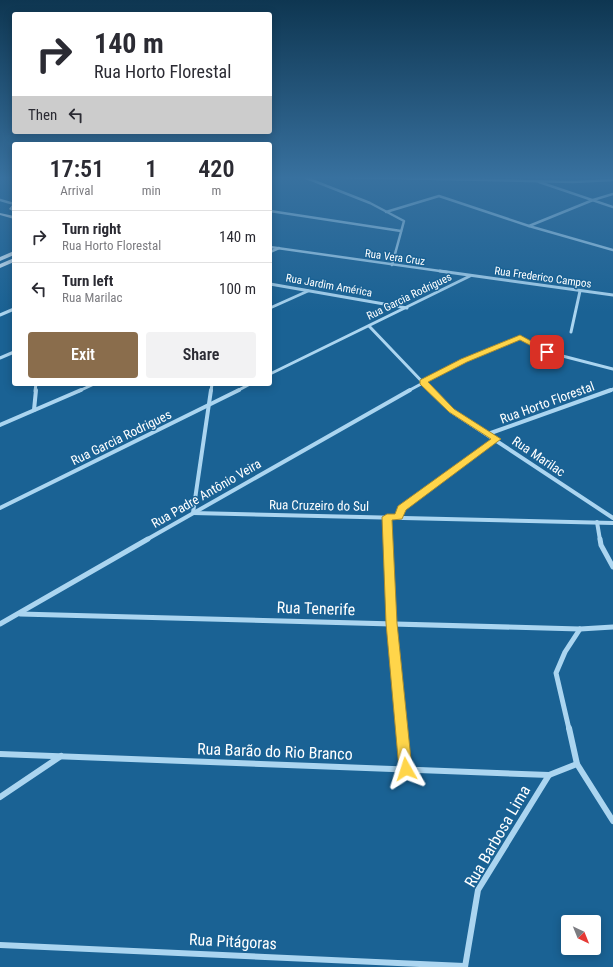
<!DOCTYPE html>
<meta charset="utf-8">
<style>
:root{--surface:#fff;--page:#f2f2f3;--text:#2b2b33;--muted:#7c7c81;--line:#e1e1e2;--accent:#8a6d4c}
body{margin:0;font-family:"Roboto Condensed",sans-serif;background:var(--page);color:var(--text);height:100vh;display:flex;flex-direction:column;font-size:15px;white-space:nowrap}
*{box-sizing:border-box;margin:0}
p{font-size:13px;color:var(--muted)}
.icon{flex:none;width:22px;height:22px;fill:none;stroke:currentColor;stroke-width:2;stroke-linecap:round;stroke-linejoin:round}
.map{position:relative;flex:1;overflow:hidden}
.sheet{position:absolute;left:12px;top:142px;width:260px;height:244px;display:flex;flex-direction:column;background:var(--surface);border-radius:4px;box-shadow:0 2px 10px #0003}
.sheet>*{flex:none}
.guide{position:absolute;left:12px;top:12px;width:260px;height:122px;border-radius:4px;box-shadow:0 2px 10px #0003;background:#fff;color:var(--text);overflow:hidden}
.needle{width:26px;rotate:137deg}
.controls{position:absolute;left:561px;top:915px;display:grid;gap:8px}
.controls a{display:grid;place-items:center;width:40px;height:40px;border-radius:4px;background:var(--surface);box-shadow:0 2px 10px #0003;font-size:20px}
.pin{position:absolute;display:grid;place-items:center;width:34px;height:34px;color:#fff;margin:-17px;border-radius:8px;box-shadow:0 2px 6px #0006}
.me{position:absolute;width:44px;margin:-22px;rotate:354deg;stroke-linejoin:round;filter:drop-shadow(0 0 3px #0008)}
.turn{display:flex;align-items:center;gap:14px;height:84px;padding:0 16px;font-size:18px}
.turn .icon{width:52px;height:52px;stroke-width:2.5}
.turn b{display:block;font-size:28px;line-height:34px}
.then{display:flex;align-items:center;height:38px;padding:0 16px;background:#0003;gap:8px;font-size:15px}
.eta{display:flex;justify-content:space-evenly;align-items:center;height:68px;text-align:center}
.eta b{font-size:24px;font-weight:600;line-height:28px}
.button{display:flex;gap:8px;margin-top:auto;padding:8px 16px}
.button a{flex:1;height:46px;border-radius:4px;background:var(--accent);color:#fff;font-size:16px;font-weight:600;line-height:46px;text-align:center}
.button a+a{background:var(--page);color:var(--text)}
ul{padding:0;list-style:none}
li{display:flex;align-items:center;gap:12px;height:52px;padding:0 16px;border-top:1px solid var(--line)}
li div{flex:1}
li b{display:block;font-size:15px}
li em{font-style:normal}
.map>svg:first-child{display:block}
</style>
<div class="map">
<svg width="613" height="967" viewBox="0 0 613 967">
<rect width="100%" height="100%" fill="#1a6294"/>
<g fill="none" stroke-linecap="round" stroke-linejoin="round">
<!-- street-far4 -->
<g stroke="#abd5f0" stroke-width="2.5">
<polyline points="304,177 370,203 404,221 392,265"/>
<polyline points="345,177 573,182 613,180"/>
<polyline points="539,182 613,207"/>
<polyline points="0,200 14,204"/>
<polyline points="270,211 401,231"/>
<polyline points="386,212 439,196 529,226 613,250"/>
<polyline points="529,226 593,200 613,194"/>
<polyline points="270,247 447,272"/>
<polyline points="270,252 279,248"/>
</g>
<!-- street-far3 -->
<g stroke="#abd5f0" stroke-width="3">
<polyline points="440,271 613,295"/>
<polyline points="270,284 407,308"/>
<polyline points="270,308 308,291"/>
<polyline points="0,315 14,309"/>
<polyline points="369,326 431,391"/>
<polyline points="571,332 580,291"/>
<polyline points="0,358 14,352"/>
<polyline points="270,374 470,276"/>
<polyline points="35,391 36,384"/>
<polyline points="79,391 94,384"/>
<polyline points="211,391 212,384"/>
<polyline points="237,391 250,384"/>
<polyline points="408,391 464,361 520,337 547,352 613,369"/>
<polyline points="609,391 613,389"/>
</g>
<!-- street-far2 -->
<g stroke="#abd5f0" stroke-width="4">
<polyline points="211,390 193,513 613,523"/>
<polyline points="430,390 451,411 613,518"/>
<polyline points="34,410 36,390"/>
<polyline points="0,425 81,390"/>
<polyline points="488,434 611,390"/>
<polyline points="0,508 239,390"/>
<polyline points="387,517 388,540"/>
<polyline points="398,517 402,509 496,439"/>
<polyline points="597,522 600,540"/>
<polyline points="146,540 410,390"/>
</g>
<!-- street-far1 -->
<g stroke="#abd5f0" stroke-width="5">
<polyline points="388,539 392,623 402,729"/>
<polyline points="600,539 601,545 613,567"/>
<polyline points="20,614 580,629 613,627"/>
<polyline points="0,624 148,539"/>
<polyline points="569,729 556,673 565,652 580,629"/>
</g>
<!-- street -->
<g stroke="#abd5f0" stroke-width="6">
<polyline points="402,728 406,769"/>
<polyline points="569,728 577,764 613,821"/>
<polyline points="0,754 549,775"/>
<polyline points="0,797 61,756"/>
<polyline points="0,945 464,966"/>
<polyline points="465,967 478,890 549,775 577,764"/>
</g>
<!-- secondary -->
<g fill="#d9edfb" fill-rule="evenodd">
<polygon points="12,205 14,205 14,212 9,209"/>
<polygon points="0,213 14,216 14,219 0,215"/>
<polygon points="14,251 14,255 0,261 0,257"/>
<polygon points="14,258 14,262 0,268 0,264"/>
</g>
</g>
<!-- sky -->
<linearGradient id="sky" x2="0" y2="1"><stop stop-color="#0e3651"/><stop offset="0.57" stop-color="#38719f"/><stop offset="1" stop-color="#38719f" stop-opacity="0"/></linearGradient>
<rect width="613" height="312" fill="url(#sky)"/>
<!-- route -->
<polygon fill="#ffd54a" stroke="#a68a30" points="520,335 551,352 545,353 520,340 467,362 428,382 454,409 501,439 406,510 402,519 392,520 397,623 412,769 410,773 406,775 401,773 399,769 386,623 382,517 387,514 395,514 398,506 491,439 449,412 420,384 420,380 461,359"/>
<g text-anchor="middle" stroke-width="3" stroke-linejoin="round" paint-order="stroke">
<!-- far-street labels -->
<g font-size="11" fill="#fff" stroke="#1a6294">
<text transform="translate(395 257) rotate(8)" y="4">Rua Vera Cruz</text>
<text transform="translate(543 277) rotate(8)" y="4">Rua Frederico Campos</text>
<text transform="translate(329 285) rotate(10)" y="4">Rua Jardim América</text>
<text transform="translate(409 296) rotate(-26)" y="4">Rua Garcia Rodrigues</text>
</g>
<!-- street labels -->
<g font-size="13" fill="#fff" stroke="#1a6294">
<text transform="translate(547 402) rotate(-20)" y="5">Rua Horto Florestal</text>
<text transform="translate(121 437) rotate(-26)" y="5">Rua Garcia Rodrigues</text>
<text transform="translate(539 456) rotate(34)" y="5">Rua Marilac</text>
<text transform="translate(206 493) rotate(-30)" y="5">Rua Padre Antônio Veira</text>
<text transform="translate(319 505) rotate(1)" y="5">Rua Cruzeiro do Sul</text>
</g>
<!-- near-street labels -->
<g font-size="16" fill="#fff" stroke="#1a6294">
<text transform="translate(316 608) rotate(2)" y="6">Rua Tenerife</text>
<text transform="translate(275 751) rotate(2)" y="6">Rua Barão do Rio Branco</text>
<text transform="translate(497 836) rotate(-60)" y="6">Rua Barbosa Lima</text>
<text transform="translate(233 941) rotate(3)" y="6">Rua Pitágoras</text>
</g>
</g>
</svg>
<div class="controls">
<a><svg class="needle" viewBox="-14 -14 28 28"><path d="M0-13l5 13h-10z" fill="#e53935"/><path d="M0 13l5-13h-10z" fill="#7c7c81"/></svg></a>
</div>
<div class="pin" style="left:547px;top:352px;background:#d93025"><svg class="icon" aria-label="arrive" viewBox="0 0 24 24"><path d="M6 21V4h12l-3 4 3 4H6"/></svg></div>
<svg class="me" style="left:406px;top:769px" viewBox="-20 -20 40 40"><path d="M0-17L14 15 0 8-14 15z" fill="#ffd54a" stroke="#fff" stroke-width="4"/></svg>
<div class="guide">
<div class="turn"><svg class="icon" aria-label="right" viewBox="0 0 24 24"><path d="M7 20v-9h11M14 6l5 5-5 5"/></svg><div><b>140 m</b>Rua Horto Florestal</div></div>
<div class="then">Then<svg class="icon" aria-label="left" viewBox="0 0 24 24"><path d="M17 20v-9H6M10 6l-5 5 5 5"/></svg></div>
</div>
<section class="sheet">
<div class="eta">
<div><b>17:51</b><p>Arrival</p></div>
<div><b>1</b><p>min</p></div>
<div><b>420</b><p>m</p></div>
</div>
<ul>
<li><svg class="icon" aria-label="right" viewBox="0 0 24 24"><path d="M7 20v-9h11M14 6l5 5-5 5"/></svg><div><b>Turn right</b><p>Rua Horto Florestal</p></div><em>140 m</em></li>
<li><svg class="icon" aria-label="left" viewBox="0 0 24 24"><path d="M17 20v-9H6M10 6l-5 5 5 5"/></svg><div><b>Turn left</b><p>Rua Marilac</p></div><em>100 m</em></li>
</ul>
<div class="button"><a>Exit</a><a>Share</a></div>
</section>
</div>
